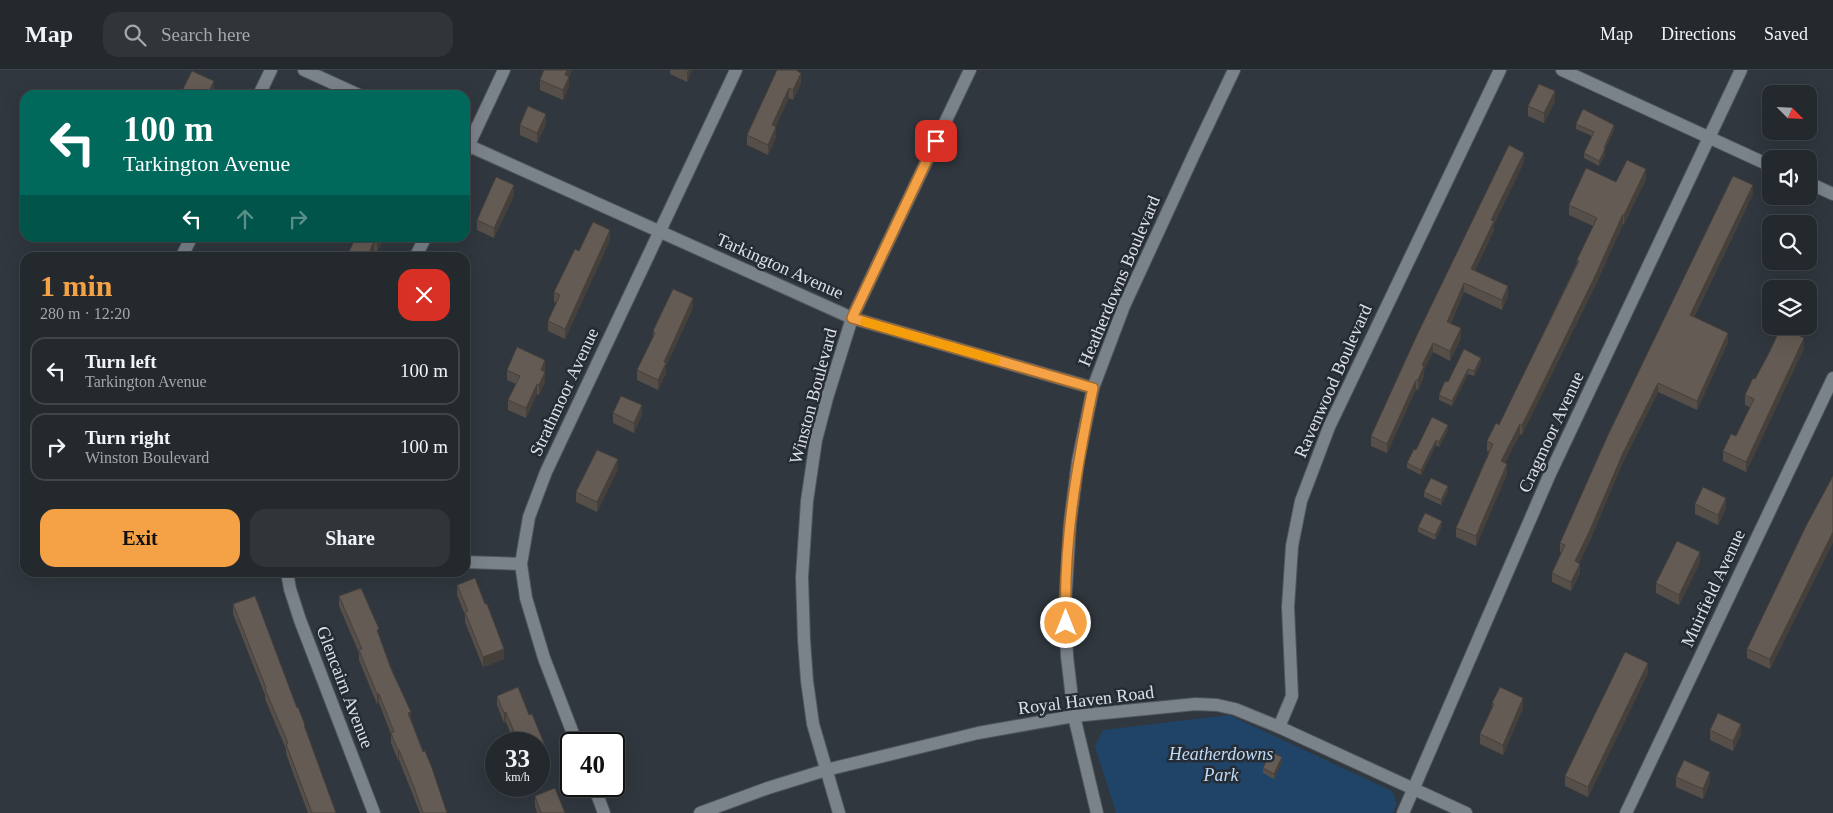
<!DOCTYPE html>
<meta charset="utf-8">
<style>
:root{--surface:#24292e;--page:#30353a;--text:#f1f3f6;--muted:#a3a6aa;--line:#41454a;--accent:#f5a246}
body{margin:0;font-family:Georgia,serif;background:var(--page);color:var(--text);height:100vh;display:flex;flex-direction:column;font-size:19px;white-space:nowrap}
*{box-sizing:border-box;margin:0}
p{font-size:16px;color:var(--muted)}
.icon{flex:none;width:28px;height:28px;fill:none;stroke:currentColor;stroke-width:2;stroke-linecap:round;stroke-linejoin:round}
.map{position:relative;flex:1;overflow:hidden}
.details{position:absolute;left:20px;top:182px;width:450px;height:325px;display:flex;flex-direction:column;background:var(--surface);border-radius:15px;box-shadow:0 5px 20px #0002,0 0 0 1px var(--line)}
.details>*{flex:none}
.hud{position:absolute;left:20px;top:20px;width:450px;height:152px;border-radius:15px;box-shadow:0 5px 20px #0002,0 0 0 1px var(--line);background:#00695c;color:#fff;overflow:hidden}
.needle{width:32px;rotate:114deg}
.tools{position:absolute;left:1762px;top:15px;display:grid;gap:10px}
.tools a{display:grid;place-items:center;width:55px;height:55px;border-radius:10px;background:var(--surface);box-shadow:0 5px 20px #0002,0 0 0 1px var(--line);font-size:25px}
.speed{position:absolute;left:485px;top:662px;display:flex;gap:10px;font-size:25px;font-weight:700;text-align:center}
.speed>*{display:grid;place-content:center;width:65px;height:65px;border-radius:50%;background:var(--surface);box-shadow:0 5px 20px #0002,0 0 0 1px var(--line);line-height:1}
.speed small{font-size:12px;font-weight:400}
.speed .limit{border:2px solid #111;border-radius:8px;background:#fff;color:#111}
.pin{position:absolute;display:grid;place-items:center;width:42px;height:42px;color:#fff;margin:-21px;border-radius:10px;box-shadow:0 2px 8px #0006}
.me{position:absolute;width:55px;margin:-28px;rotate:0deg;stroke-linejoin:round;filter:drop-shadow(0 0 4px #0008)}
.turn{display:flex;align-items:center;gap:18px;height:105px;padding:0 20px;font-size:22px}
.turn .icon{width:65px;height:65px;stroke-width:2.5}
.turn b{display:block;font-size:35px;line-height:42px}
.lanes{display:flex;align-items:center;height:48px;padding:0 20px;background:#0003;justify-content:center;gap:25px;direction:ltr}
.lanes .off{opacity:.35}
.round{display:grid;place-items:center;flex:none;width:52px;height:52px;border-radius:15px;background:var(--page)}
.headline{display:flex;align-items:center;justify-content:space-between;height:85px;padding:0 20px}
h1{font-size:30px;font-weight:800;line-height:38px;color:var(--accent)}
.button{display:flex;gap:10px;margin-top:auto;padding:10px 20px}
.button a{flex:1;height:58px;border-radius:15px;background:var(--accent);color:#111;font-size:20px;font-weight:800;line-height:58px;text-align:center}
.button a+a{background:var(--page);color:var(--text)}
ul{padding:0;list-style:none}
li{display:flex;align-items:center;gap:15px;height:68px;margin:0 10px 8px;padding:0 10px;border:2px solid var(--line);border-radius:15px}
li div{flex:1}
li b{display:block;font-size:19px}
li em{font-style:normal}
header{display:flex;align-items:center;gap:30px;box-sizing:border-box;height:70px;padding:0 25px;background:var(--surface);border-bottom:1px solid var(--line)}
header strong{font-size:24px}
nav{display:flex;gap:28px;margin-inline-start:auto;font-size:18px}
.search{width:350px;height:45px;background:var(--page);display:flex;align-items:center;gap:12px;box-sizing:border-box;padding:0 18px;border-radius:15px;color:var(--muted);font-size:19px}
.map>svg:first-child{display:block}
</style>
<header>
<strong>Map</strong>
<div class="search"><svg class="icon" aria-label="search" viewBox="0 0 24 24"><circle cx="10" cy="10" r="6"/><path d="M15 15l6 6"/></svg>Search here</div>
<nav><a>Map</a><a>Directions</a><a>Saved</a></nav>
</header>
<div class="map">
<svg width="1833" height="743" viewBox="0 0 1833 743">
<rect width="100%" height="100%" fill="#30373e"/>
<!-- green -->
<polygon fill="#1f4468" points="1229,645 1392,721 1397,734 1393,743 1116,743 1095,676 1103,660"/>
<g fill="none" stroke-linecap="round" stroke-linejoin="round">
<!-- minor casing -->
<g stroke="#4f555b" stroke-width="14">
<g id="minor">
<polyline points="304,0 359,25"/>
<polyline points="1562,0 1771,96"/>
<polyline points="259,25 271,0"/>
<polyline points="465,74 852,248 1093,318"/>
<polyline points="465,83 504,0"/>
<polyline points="1809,113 1833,124"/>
<polyline points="181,188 191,168"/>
<polyline points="415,188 425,168"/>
<polyline points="465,492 521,494"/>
<polyline points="287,502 290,519 300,550 374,743"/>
<polyline points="1279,657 1292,626 1288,537 1292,476 1301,431 1329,357 1500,0"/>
<polyline points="577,674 544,588 526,528 521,494 529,447 546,402 736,0"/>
<polyline points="594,716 604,743"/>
<polyline points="700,743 768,718 826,700 978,663 1074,646 1196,634 1217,635 1235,639 1279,657 1466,743"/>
<polyline points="839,743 813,654 807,611 804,570 802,507 807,431 816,370 827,328 852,248 970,0"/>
<polyline points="1097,743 1074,646 1067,586 1065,536 1070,453 1078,391 1093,318 1124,236 1195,82 1234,0"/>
<polyline points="1403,743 1549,406 1741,0"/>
<polyline points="1626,743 1833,308"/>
</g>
</g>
<!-- minor -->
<use href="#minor" stroke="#7a828a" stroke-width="12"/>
</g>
<!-- wall -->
<g fill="#564e48">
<polygon points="544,0 572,0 569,7 569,17 563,30 540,20 540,10"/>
<polygon points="670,0 692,0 687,12 670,4"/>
<polygon points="801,2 801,13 793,30 789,28 775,57 776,67 768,85 747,75 747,65"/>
<polygon points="1555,31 1544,53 1528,46 1528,36"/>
<polygon points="546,54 537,73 520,65 520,55"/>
<polygon points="1576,54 1614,60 1605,79 1605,84 1599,96 1584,88 1584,83 1592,66 1576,59"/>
<polygon points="1524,92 1494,154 1494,160 1475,200 1508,226 1502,240 1464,222 1451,253 1461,268 1450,291 1433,282 1424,300 1424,306 1418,320 1416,319 1387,383 1371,376 1371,366"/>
<polygon points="1646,109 1624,154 1623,154 1596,214 1535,338 1522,365 1520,364 1505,393 1507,404 1476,476 1456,467 1456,458 1489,382 1487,381 1487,371 1499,355 1577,193 1577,190 1593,156 1569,145 1569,135 1616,112"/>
<polygon points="1753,124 1694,247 1728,272 1697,340 1658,322 1623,392 1590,470 1579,493 1580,503 1571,521 1552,512 1552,503 1561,483 1560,482 1560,473"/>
<polygon points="514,125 494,168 477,160 477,150"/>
<polygon points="384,168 377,182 356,172"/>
<polygon points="610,170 565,269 548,261 548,251 557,233 554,232 554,222 579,181"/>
<polygon points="693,238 666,296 666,303 658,320 637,310 637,300 653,268 653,261"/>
<polygon points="1804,278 1746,402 1723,391 1723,381 1736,366 1750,337 1745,335 1745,325 1755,309"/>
<polygon points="1464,279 1481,293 1474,306 1468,304 1452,336 1439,330 1439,325 1448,312"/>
<polygon points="507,300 545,300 544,302 545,312 539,325 537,324 526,348 508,340 508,330 516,314 507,310"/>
<polygon points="613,343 642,345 634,363 613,353"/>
<polygon points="1448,360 1439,377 1436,375 1421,405 1407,398 1407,393 1416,380"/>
<polygon points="618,399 597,442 576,432 576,422"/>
<polygon points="1833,406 1833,472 1770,599 1747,588 1747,579"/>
<polygon points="1448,421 1441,435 1424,427 1424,422"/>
<polygon points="1695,434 1726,438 1718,455 1695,444"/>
<polygon points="1442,456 1435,470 1418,462 1418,457"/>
<polygon points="1700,492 1679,535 1656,523 1656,513"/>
<polygon points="457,515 504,589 483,597 465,552 465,545 457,525"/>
<polygon points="339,526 379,566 447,743 420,743 399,690 398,690 391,673 391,664 379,633 377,634 359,590 359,583 339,536"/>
<polygon points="233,534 305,659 336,743 308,743 286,684 286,679 265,629 265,625 233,544"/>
<polygon points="1648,603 1588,727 1565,716 1565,706"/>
<polygon points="497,626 529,645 550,698 539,702 539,674 515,674 506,652 504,653 497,635"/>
<polygon points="1492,633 1523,638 1503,685 1480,674 1480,664 1492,638"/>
<polygon points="1710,660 1741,664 1733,681 1710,670"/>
<polygon points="1282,692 1274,709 1263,703 1263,698"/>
<polygon points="1676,707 1710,712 1703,729 1676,717"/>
<polygon points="535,726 565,743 537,743 535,736"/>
</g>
<!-- shaded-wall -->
<g fill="#46403b">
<polygon points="567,0 572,0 565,15 565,5"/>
<polygon points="688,0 692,0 687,12 687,2"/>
<polygon points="801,3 801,13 793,30 793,20"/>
<polygon points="569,7 569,17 563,30 563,20"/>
<polygon points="214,11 214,21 212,25 207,25"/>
<polygon points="789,18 789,28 772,65 772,55"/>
<polygon points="1555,21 1555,31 1544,53 1544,43"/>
<polygon points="546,44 546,54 537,73 537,63"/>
<polygon points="1614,55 1614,60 1605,79 1605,84 1599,96 1599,91 1604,78"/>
<polygon points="776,57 776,67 768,85 768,75"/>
<polygon points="1524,83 1524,92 1494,154 1494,160 1471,208 1471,199 1491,150"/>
<polygon points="1646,99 1646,109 1624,154 1624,145"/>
<polygon points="514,115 514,125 494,168 494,158"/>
<polygon points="1753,115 1753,124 1690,254 1690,245"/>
<polygon points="1623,144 1623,154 1596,214 1522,365 1522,355"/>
<polygon points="610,160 610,170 565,269 565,259"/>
<polygon points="379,168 384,168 377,182 377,173"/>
<polygon points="374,171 374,181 371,188 367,188"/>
<polygon points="1464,213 1464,222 1447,261 1447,252"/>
<polygon points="1508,216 1508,226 1502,240 1502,230"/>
<polygon points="693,228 693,238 666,296 666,303 658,320 658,310 664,292"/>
<polygon points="1461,258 1461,268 1450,291 1450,281"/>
<polygon points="1728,263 1728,272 1697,340 1697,331"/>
<polygon points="1804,268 1804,278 1746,402 1746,392"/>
<polygon points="1433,273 1433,282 1424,300 1424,306 1418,320 1418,310 1422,295"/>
<polygon points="1481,288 1481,293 1474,306 1474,301"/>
<polygon points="545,290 545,300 541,310 541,300"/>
<polygon points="1468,299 1468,304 1452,336 1452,331"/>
<polygon points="545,302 545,312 539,325 539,315"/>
<polygon points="1416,310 1416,319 1387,383 1387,374"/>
<polygon points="1658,313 1658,322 1623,392 1590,470 1575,501 1575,491 1623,383"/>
<polygon points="537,314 537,324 526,348 526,338"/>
<polygon points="642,335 642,345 634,363 634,353"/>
<polygon points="1520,354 1520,364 1501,401 1501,391"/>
<polygon points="1448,355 1448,360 1439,377 1439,372"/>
<polygon points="1436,370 1436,375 1421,405 1421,400"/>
<polygon points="618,389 618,399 597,442 597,432"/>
<polygon points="1507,394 1507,404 1476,476 1476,466"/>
<polygon points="1448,416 1448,421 1441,435 1441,430"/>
<polygon points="1726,428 1726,438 1718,455 1718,445"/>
<polygon points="1442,451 1442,456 1435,470 1435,465"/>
<polygon points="1833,462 1833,472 1770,599 1770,589"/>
<polygon points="1700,482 1700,492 1679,535 1679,525"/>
<polygon points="1580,494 1580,503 1571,521 1571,512"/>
<polygon points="504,579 504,589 483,597 483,587"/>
<polygon points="1648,593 1648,603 1588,727 1588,717"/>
<polygon points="377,624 379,624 379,633 377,634"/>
<polygon points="1523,628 1523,638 1503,685 1503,675"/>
<polygon points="411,642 411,652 408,643"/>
<polygon points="506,642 506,652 504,653 504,643"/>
<polygon points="1741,654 1741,664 1733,681 1733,671"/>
<rect x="398" y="680" width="1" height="10"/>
<polygon points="1282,687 1282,692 1274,709 1274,704"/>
<polygon points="550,688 550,698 539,702 539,692"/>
<polygon points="1710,702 1710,712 1703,729 1703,719"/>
</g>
<!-- building -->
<g fill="#645b54" stroke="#46403b">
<polygon points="544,0 567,0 565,5 569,7 563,20 540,10"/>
<polygon points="777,0 797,0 797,1 801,3 793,20 789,18 772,55 776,57 768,75 747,65"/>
<polygon points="192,1 214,11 207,25 180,25"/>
<polygon points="1539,14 1555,21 1544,43 1528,36"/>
<polygon points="528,36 546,44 537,63 520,55"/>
<polygon points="1583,39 1614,55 1604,78 1605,79 1599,91 1584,83 1594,62 1576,54"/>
<polygon points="1509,75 1524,83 1491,150 1494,151 1471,199 1508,216 1502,230 1464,213 1447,252 1461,258 1450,281 1433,273 1422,295 1424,296 1418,310 1416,310 1387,374 1371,366 1417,265"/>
<polygon points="1627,90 1646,99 1624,145 1623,144 1596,204 1535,329 1522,355 1520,354 1501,391 1507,394 1476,466 1456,458 1493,374 1487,371 1496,353 1499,355 1512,328 1579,191 1577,190 1597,148 1569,135 1586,98 1616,112"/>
<polygon points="1733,106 1753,115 1690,245 1728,263 1697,331 1658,313 1623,383 1590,460 1575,491 1580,494 1571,512 1552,503 1565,475 1560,473 1608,365"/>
<polygon points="496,107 514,115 494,158 477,150"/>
<polygon points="593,152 610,160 565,259 548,251 560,225 554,222 575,179 579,181"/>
<polygon points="358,168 379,168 377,173 374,171 367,188 346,188 354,171 356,172"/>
<polygon points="673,219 693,228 664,292 666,293 658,310 637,300 655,263 653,261"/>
<polygon points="1781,257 1804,268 1746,392 1723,381 1731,364 1736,366 1754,329 1745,325 1753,308 1755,309 1769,283"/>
<polygon points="517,277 545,290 541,300 545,302 539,315 537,314 526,338 508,330 520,306 507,300"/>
<polygon points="1464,279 1481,288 1474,301 1468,299 1452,331 1439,325 1445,311 1448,312"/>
<polygon points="621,326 642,335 634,353 613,343"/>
<polygon points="1432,347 1448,355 1439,372 1436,370 1421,400 1407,393 1414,379 1416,380"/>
<polygon points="597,380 618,389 597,432 576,422"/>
<polygon points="1833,406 1833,462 1770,589 1747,579 1807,454"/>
<polygon points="1431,408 1448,416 1441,430 1424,422"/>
<polygon points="1703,417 1726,428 1718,445 1695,434"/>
<polygon points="1425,443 1442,451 1435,465 1418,457"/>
<polygon points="1677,471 1700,482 1679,525 1656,513"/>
<polygon points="475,508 485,534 487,534 504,579 483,587 465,542 468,541 457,515"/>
<polygon points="361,518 379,559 377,560 391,599 411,642 408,643 423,682 425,681 432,698 447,743 423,743 414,717 399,680 398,680 391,663 394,662 379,624 377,624 359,580 362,579 339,526"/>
<polygon points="255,526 297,638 298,637 305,655 304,655 336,743 312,743 286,674 288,673 265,619 266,618 233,534"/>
<polygon points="1625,582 1648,593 1588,717 1565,706"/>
<polygon points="518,617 529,645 532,644 550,688 539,692 539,674 519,674 506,642 504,643 497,626"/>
<polygon points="1500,617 1523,628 1503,675 1480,664 1494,634 1492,633"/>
<polygon points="1718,643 1741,654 1733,671 1710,660"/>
<polygon points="1271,682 1282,687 1274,704 1263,698"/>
<polygon points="1684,690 1710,702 1703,719 1676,707"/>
<polygon points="555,718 565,743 541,743 535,726"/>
</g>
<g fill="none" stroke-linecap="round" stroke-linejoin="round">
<!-- route casing -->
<g stroke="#9f692e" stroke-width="12">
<path id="route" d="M936,71L852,248L1093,318C1077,395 1063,473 1066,553"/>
</g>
<!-- route -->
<use href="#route" stroke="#f5a246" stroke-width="9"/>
<!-- slow -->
<polyline stroke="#f59e0b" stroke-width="9" points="865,252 996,290"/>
</g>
<g text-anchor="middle" stroke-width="5" stroke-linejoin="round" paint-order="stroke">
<!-- street labels -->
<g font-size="18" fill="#dde1e6" stroke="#262c34">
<text transform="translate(780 196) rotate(24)" y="6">Tarkington Avenue</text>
<text transform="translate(1119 211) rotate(-67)" y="6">Heatherdowns Boulevard</text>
<text transform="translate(1333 311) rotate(-66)" y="6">Ravenwood Boulevard</text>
<text transform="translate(564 322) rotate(-65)" y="6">Strathmoor Avenue</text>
<text transform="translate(813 326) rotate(-75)" y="6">Winston Boulevard</text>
<text transform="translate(1551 362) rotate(-65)" y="6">Cragmoor Avenue</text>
<text transform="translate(1713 518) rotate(-65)" y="6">Muirfield Avenue</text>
<text transform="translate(345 617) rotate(69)" y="6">Glencairn Avenue</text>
<text transform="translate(1086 630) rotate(-7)" y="6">Royal Haven Road</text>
</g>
<!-- park labels -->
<g font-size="18" font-style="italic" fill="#c0dbf8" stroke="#262c34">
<text x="1221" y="690">Heatherdowns<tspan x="1221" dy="21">Park</tspan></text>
</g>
</g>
</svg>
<div class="tools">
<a><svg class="needle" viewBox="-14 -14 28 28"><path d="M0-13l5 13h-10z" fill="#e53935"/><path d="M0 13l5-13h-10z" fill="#a3a6aa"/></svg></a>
<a><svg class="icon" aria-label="sound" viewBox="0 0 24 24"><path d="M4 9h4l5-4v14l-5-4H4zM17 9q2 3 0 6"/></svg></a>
<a><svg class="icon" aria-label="search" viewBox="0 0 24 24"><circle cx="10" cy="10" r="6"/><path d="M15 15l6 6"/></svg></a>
<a><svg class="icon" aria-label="layers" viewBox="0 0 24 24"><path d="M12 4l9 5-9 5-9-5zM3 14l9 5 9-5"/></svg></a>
</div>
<div class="speed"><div>33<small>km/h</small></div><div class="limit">40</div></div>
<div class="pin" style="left:936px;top:71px;background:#d93025"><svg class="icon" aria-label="arrive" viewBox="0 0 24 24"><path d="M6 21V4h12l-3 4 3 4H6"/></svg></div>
<svg class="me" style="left:1066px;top:553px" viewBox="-20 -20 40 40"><circle r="17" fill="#f5a246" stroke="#fff" stroke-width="3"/><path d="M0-11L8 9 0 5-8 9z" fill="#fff"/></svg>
<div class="hud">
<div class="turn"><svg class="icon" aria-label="left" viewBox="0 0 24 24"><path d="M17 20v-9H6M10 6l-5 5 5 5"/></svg><div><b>100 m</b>Tarkington Avenue</div></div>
<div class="lanes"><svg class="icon" aria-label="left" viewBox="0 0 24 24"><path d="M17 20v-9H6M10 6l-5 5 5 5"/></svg><svg class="icon off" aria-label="ahead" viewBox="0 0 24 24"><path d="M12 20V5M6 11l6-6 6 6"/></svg><svg class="icon off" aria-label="right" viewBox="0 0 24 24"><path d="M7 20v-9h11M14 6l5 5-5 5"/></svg></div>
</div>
<section class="details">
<div class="headline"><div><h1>1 min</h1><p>280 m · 12:20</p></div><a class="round" style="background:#d93025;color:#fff"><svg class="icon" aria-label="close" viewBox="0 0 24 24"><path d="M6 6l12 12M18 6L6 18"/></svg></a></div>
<ul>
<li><svg class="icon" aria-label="left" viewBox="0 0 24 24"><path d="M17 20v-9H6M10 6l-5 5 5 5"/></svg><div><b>Turn left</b><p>Tarkington Avenue</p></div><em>100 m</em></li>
<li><svg class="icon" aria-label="right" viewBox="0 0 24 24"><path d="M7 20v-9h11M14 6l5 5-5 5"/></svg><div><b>Turn right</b><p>Winston Boulevard</p></div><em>100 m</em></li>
</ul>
<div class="button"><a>Exit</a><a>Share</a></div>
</section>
</div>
